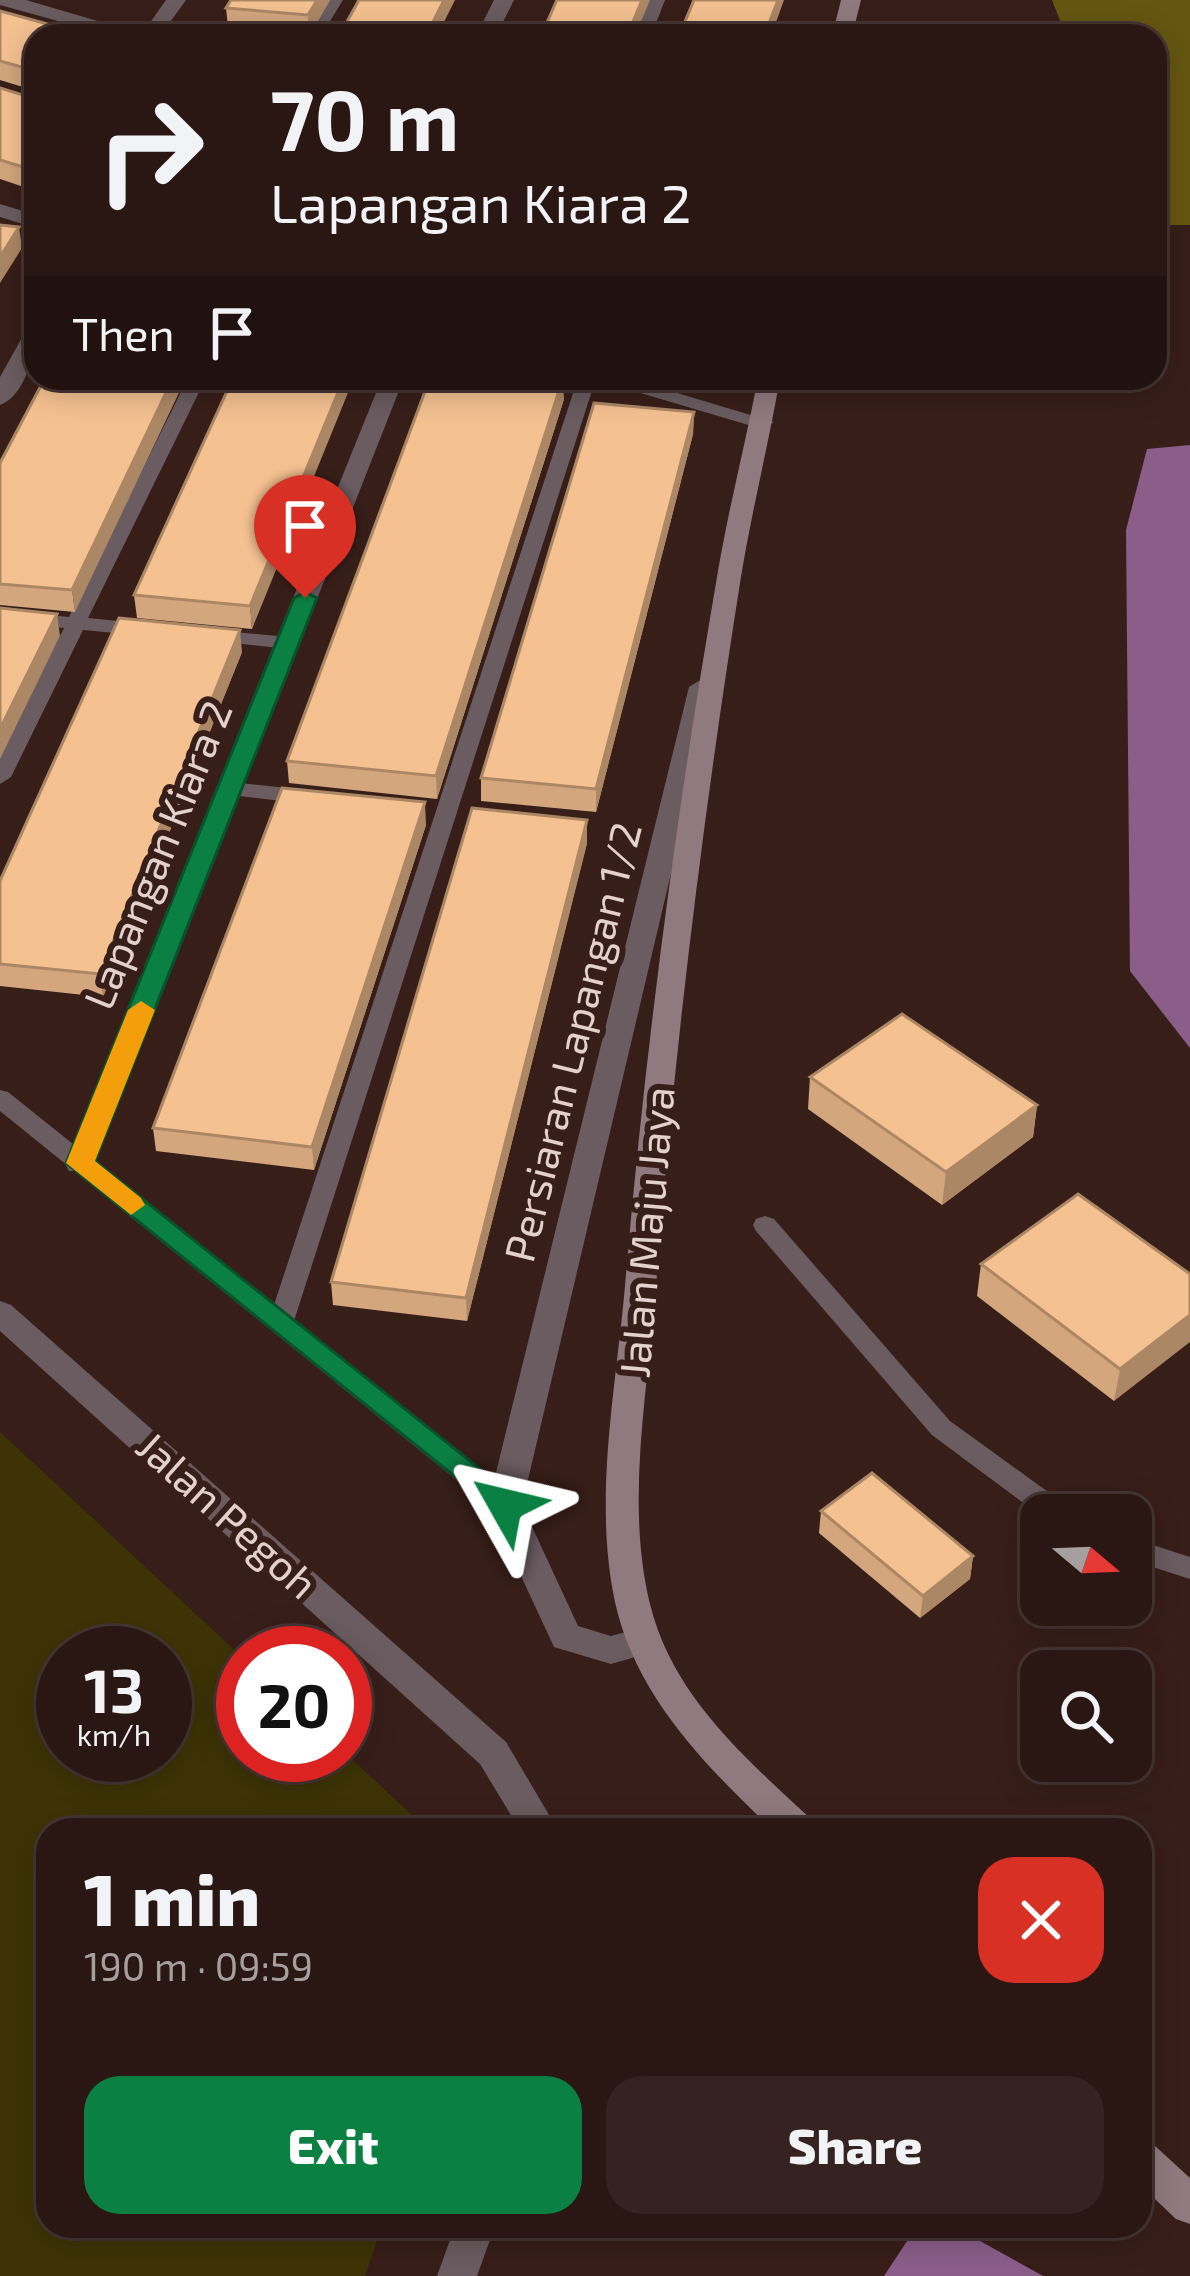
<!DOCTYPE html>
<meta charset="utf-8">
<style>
:root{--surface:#2a1613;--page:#362321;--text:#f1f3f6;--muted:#a59fa0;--line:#463533;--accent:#0b8043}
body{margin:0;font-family:"Exo 2",sans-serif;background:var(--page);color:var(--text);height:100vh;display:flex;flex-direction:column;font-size:45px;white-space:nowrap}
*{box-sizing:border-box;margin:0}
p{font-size:39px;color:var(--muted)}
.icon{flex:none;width:66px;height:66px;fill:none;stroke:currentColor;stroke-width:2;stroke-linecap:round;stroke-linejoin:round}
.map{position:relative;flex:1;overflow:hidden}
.sheet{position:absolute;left:36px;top:1818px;width:1116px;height:420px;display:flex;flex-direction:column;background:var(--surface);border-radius:36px;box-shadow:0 6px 30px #0003,0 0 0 3px var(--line)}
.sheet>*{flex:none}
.hud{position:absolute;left:24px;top:24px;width:1143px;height:366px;border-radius:36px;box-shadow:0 6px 30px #0003,0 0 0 3px var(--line);background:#2a1613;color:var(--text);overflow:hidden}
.needle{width:78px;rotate:109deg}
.buttons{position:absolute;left:1020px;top:1494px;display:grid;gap:24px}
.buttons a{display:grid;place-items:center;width:132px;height:132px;border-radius:24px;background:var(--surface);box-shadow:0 6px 30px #0003,0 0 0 3px var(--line);font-size:60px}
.speed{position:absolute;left:36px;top:1626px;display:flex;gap:24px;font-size:60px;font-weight:700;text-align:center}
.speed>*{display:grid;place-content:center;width:156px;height:156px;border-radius:50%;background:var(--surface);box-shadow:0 6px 30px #0003,0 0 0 3px var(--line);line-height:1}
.speed small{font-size:30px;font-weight:400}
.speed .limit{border:18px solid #d22;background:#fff;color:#111}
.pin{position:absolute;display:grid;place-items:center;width:102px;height:102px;color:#fff;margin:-123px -51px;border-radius:50% 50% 50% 0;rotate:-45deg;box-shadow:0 0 12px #0007}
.pin .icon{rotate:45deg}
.me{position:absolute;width:132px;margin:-66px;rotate:307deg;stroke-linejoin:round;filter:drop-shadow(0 0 9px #0008)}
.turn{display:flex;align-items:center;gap:42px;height:252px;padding:0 48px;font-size:54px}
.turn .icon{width:156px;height:156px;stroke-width:2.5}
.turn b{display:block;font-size:84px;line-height:102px}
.then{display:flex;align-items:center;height:114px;padding:0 48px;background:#0003;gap:24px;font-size:45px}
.round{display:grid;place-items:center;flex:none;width:126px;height:126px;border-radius:36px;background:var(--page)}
.head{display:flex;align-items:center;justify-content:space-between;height:204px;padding:0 48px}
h1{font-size:72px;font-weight:800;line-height:90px}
.cta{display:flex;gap:24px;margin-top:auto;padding:24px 48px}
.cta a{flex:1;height:138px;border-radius:36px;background:var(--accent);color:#fff;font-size:48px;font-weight:800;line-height:138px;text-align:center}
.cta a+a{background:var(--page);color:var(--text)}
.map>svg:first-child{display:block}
</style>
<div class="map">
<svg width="1190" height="2276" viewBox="0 0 1190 2276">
<rect width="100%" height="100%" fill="#381e19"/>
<!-- green -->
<path fill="#3d3306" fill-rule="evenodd" d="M0,1432L243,1658V1755L345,1753L428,1830H48V2226H382L365,2276H0ZM63,1653H165V1755H63Z"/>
<!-- forest -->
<polygon fill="#655611" points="1052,0 1190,0 1190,225 1155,225 1155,36 1066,36"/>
<!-- water -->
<g fill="#8b5e89">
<polygon points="1190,445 1190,1048 1130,971 1126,530 1147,449"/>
<polygon points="917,2226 953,2226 1043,2276 884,2276"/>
</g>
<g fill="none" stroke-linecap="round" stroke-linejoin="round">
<!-- lane -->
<g fill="#6a5c60" fill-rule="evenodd">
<polygon points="327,0 343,0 321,36 305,36"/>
<polygon points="649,0 665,0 651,36 635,36"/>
<polygon points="188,378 206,378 88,618 148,624 158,630 148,636 83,630 11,777 0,784 0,756 64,628 0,622 0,610 69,617"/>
<polygon points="578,378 596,378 294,1321 514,1498 518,1505 514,1512 505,1516 496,1512 0,1111 0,1090 8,1092 274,1305"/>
<polygon points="212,630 288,637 298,643 288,649 205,640 205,632"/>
<polygon points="230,782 308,790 319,797 308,804 222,794 219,789 222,784"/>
<polygon points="765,1216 774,1219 950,1421 1069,1507 1072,1515 1041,1516 932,1435 756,1231 753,1225 756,1219"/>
<polygon points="1131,1538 1190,1557 1190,1579 1131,1560"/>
</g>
<!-- street -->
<g fill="#6a5c60" fill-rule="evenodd">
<polygon points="0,0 26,0 142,34 166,0 186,0 160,36 112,36 0,5"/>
<polygon points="494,0 514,0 496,36 476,36"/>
<polygon points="0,204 36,215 36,228 0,217"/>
<path d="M36,325C36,351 26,395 0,405V377L28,327Z"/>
<polygon points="382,378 404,378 95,1163 91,1171 69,1171 65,1163"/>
<polygon points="590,378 627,378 774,422 762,429"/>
<polygon points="702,679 715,687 522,1505 578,1626 611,1636 644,1627 656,1631 661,1641 656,1651 611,1664 554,1647 488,1505 689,687"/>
<polygon points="0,1301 11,1305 506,1742 558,1830 520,1830 480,1764 0,1331"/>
<polygon points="455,2226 495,2226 477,2276 437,2276"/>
</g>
<!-- secondary -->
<g fill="#907a80" fill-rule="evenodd">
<polygon points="841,0 861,0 852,36 832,36"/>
<path d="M758,378H780C768,447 751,514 740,583C703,817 674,1051 656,1287C648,1390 625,1502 650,1604C672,1695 745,1758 811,1819L816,1830H773C706,1766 636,1697 615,1602C593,1499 616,1389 625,1286C645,1050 676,816 716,583C727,514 745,446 758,378Z"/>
<polygon points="1140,2139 1154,2145 1190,2178 1190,2224 1176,2219 1140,2185"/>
</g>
</g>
<!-- wall -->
<g fill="#d3a67d">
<polygon points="330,0 309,36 228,28 226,8"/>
<polygon points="0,11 36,36 36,91 0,80"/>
<polygon points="0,88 36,99 36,191 0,179"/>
<polygon points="45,378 75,612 0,605 0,463"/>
<polygon points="233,378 252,629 137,618 134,595"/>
<polygon points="564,399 437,799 289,783 287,761"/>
<polygon points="694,412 693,434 596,812 481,801 481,778"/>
<polygon points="242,652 103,997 0,986 0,881"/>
<polygon points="587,820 587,843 467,1321 333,1305 331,1282"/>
<polygon points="426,825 314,1170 156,1151 153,1128"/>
<polygon points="810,1077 1037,1105 1033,1137 942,1205 808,1109"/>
<polygon points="981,1264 1190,1274 1114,1401 977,1296"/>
<polygon points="821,1511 973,1556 970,1579 920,1618 819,1533"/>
</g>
<!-- shaded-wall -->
<g fill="#ac8766">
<polygon points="317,0 330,0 309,36 308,15"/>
<polygon points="444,0 455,0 437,36 426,36"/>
<polygon points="642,0 650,0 635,36 627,36"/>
<polygon points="778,0 784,0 771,36 764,36"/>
<polygon points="19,227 22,248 0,283 0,257"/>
<polygon points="173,378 186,378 75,612 72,590"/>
<polygon points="344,378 354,378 252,629 250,606"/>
<polygon points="563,378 564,399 437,799 436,776"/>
<polygon points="694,412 693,434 596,812 596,789"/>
<polygon points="57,614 60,636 0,759 0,729"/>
<polygon points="240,630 242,652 103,997 100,974"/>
<polygon points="425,802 426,825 314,1170 312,1147"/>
<polygon points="587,820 587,843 467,1321 466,1298"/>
<polygon points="1037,1105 1033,1137 942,1205 946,1172"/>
<polygon points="1190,1315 1190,1342 1114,1401 1120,1369"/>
<polygon points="973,1556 970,1579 920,1618 923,1596"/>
</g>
<!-- building -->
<g fill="#f5c191" stroke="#ac8766" stroke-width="3">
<polygon points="231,0 317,0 308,15 226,8"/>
<polygon points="359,0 444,0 426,36 339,36"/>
<polygon points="557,0 642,0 627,36 541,36"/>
<polygon points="694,0 778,0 764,36 679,36"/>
<polygon points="0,11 91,36 36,36 36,71 0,61"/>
<polygon points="0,88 36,99 36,171 0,160"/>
<polygon points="0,225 19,227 0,257"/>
<polygon points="45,378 173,378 72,590 0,584 0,463"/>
<polygon points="233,378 344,378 250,606 134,595"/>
<polygon points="430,378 563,378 436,776 287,761"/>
<polygon points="594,403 694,412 596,789 481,778"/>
<polygon points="0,608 57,614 0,729"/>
<polygon points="119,618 240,630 100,974 0,964 0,881"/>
<polygon points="282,788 425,802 312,1147 153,1128"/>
<polygon points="472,808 587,820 466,1298 331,1282"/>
<polygon points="902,1014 1037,1105 946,1172 810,1077"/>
<polygon points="1078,1194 1190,1274 1190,1315 1120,1369 981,1264"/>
<polygon points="872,1473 973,1556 923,1596 821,1511"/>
</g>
<!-- route -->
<polygon fill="#0b8043" stroke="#07532c" stroke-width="3" points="305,592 317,598 95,1161 515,1497 520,1505 505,1517 66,1163 294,598"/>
<!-- slow -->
<polygon fill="#f59e0b" points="141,1001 155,1010 95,1161 141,1198 145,1205 131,1215 66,1163 128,1010"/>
<g text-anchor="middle" stroke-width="12" stroke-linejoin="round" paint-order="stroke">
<!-- street labels -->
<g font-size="42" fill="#e3d1ce" stroke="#381e19">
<text transform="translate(158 855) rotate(-68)" y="15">Lapangan Kiara 2</text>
<text transform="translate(573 1042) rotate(-76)" y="15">Persiaran Lapangan 1/2</text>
<text transform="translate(647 1232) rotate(-85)" y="15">Jalan Maju Jaya</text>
<text transform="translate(227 1515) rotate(42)" y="15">Jalan Pegoh</text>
</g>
</g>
</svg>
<div class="buttons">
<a><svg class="needle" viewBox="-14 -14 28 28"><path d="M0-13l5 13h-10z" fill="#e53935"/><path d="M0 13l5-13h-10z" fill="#a59fa0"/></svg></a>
<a><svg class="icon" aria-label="search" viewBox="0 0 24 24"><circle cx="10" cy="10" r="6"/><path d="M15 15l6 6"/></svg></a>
</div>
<div class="speed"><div>13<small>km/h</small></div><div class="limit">20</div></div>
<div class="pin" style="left:305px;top:598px;background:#d93025"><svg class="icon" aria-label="arrive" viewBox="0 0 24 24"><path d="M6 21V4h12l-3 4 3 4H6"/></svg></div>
<svg class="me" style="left:505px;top:1505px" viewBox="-20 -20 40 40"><path d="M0-17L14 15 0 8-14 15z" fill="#0b8043" stroke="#fff" stroke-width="4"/></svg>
<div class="hud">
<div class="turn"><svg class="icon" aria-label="right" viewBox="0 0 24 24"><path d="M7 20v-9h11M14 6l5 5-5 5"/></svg><div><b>70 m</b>Lapangan Kiara 2</div></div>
<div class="then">Then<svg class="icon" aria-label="arrive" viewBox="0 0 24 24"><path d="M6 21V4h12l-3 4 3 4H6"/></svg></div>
</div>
<section class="sheet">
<div class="head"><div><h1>1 min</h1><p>190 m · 09:59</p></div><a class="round" style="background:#d93025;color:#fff"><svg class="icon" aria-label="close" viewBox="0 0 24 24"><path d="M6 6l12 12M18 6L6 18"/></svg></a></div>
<div class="cta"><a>Exit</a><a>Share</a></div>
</section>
</div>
